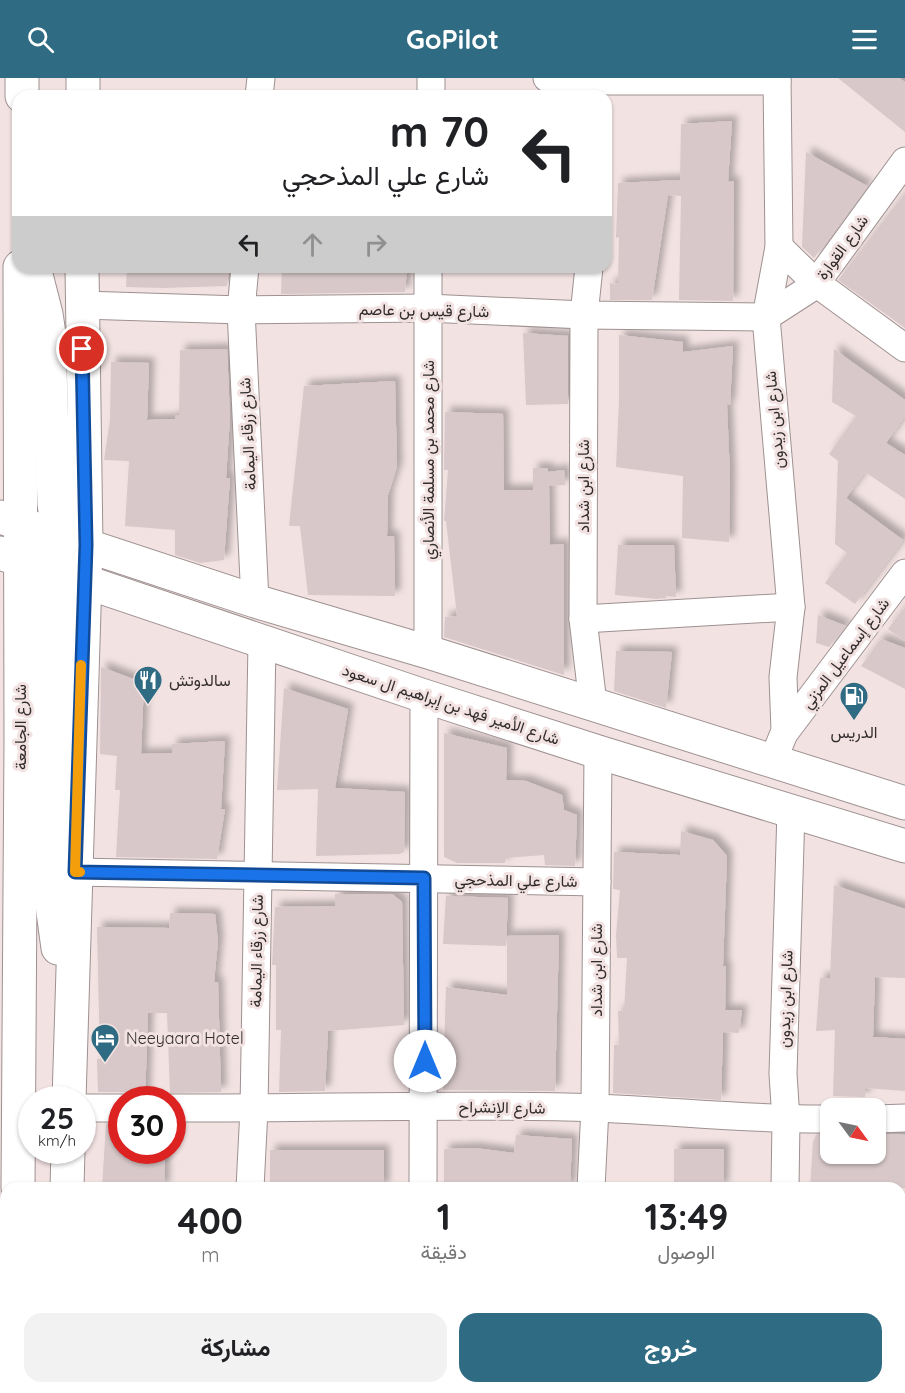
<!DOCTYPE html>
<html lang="ar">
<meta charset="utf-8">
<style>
:root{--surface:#fff;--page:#f2f2f2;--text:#202124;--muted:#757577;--accent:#2f6c83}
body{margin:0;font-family:Quicksand,Vazirmatn,sans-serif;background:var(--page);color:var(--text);direction:rtl;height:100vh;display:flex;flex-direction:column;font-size:22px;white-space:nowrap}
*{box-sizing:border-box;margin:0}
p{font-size:20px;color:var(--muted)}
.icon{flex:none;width:33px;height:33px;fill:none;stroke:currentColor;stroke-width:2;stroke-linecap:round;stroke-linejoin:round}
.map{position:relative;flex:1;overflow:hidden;direction:ltr}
.drawer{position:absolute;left:0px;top:1104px;width:906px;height:212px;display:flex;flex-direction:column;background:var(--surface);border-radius:18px 18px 0 0;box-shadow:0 2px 4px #0004;direction:rtl}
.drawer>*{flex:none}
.top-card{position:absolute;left:12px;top:12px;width:600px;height:183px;border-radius:18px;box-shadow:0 2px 4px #0004;direction:rtl;background:#fff;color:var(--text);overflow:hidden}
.needle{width:39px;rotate:123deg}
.buttons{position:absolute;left:820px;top:1020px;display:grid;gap:12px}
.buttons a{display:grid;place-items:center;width:66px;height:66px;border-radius:12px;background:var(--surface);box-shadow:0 2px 4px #0004;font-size:30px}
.speed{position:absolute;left:18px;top:1008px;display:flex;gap:12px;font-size:30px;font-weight:700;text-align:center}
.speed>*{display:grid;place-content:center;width:78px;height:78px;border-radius:50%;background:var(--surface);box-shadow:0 2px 4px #0004;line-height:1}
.speed small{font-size:15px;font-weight:400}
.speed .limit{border:9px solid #d22;background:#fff;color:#111}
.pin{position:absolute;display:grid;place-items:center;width:51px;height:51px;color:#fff;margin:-26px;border:3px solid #fff;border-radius:50%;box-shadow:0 2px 6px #0007}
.me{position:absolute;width:66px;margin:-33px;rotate:0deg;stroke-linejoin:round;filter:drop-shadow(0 0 4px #0008)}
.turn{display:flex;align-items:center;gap:21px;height:126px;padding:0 24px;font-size:27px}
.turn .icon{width:78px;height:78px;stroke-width:2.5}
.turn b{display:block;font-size:42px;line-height:51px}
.lanes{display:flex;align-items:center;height:57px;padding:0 24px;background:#0003;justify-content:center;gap:30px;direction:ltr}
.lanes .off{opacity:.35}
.eta{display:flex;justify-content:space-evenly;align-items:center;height:102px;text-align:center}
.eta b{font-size:36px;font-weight:700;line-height:42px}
.primary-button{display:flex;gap:12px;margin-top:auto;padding:12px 24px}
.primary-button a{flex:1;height:69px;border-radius:18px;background:var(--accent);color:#fff;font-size:24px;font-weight:700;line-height:69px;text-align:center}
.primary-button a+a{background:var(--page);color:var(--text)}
header{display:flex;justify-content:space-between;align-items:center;height:78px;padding:0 24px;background:var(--accent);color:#fff;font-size:27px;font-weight:700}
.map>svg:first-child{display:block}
</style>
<header><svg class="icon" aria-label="menu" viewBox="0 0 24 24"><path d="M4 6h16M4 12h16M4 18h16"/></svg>GoPilot<svg class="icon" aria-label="search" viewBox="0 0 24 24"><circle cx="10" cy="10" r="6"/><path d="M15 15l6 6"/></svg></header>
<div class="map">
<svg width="905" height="1315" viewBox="0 0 905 1315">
<defs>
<filter id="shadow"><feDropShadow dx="5.5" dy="-5.5" stdDeviation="3" flood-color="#0004"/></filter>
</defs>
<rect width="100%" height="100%" fill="#f2e2e2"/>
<!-- building -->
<g fill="#d8c8c9" filter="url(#shadow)">
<polygon points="838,0 899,0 905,4 905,54"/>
<polygon points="732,43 728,104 734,103 733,223 679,222 681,118 668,117 652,222 610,222 610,205 618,206 619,159 616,160 618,105 680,102 681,46"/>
<polygon points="806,74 867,108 814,180 802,169"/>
<polygon points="905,115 905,250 838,202"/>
<polygon points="127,189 229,189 227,208 163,210 126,209"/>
<polygon points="282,189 407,189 405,214 281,216"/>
<polygon points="523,255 568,258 568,326 526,327"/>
<polygon points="619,257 683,264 683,274 733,268 730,327 727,327 730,398 729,464 682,460 683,398 616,389 619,324"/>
<polygon points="227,271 230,339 226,400 230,400 224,482 200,485 175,477 175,452 125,448 129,383 104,382 110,342 111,284 149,285 147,342 175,341 176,337 179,337 180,272"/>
<polygon points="834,271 905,322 905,338 886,365 905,377 905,421 865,394 846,420 903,462 855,526 825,505 847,475 835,466 838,383 829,376 856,338 832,324"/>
<polygon points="395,303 397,389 388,417 387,458 394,458 395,518 308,517 300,448 289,448 304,308"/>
<polygon points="445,334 503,336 504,412 533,412 533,390 548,390 548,394 564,392 565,407 549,408 550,467 564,466 564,597 444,559 445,539 457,538 446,443 444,443 448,392 444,392"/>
<polygon points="618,467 674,467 676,519 666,518 666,520 657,521 615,517"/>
<polygon points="905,529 905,563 888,551"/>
<polygon points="818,537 846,548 829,569 816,565"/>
<polygon points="881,561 905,570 905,611 861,588"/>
<polygon points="616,573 672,574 666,630 614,613"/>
<polygon points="101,589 144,605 141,676 172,675 172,666 225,663 221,731 225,731 217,781 116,779 120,712 115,712 117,678 100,676"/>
<polygon points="284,610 348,631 335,710 405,714 404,774 399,776 316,778 318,711 277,712"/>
<polygon points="444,655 507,670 506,702 526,703 562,717 564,732 577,737 575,788 545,787 544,777 505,780 505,785 457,785 444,779"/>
<polygon points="681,753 713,762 727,778 723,888 726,888 725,932 742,932 739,955 723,954 721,1022 613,1015 614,967 619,967 618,933 624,933 627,880 617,880 616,857 620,812 613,811 614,774 680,777"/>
<polygon points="834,807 905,831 905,900 875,899 873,959 905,961 905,1013 865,1010 865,1019 833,1018 835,952 816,953 820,900 830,900"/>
<polygon points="335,816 392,816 402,824 404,947 328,953 325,1013 279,1014 281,952 276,952 276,887 272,887 275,829 335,828"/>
<polygon points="446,818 508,820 506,868 443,866"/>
<polygon points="170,835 215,836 218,863 214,904 218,904 221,1014 170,1015 167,935 148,935 145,1022 135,1022 129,1016 123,1014 98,1014 97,981 100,981 97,849 169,850"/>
<polygon points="559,857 555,1013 443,1012 446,909 507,917 507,858"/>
<polygon points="106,1046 122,1046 122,1072 165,1072 164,1110 102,1110"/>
<polygon points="894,1056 905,1057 905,1110 810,1110 813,1064 816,1057 831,1057 831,1076 876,1076 876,1057"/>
<polygon points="516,1057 572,1061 570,1110 444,1110 444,1071 475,1070 514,1075"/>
<polygon points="674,1071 724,1071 723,1110 674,1110"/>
<rect x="270" y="1072" width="114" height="38"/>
</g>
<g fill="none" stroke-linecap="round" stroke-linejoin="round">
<!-- minor casing -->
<g stroke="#9f9191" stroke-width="29">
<g id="minor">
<polyline points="547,0 606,3 777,3"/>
<polyline points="259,18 261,0"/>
<polyline points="431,18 431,0"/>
<polyline points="779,169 816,205 905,270"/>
<polyline points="245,189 241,232 255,523"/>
<polyline points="589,189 584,237 583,541 593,626"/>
<polyline points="82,227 241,232 427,230 584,237 766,239 814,208 905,83"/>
<polyline points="583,541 791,529"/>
<polyline points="428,574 428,189"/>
<polyline points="785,654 905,495"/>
<polyline points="773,682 785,653 783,599 791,529 766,239 779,169 777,0"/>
<polyline points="75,794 597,804"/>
<polyline points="82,1030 122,1030"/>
<path d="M172,1030C313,1031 454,1025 595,1030C674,1033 752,1042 831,1041"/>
<polyline points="876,1041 905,1040"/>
<polyline points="250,1110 254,1031 262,564"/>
<polyline points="423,1110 424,618"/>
<polyline points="591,1110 595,1030 598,674"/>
<polyline points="785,1110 786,1042 783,996 791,733"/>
<polyline points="900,1272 905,1272"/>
<polyline points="242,1310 242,1315"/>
<polyline points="585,1310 586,1315"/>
<polyline points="417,1315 417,1310"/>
<polyline points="784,1315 784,1310"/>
</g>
</g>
<!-- major casing -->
<g stroke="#9f9191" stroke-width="35">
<g id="major">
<polyline points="22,18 22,0"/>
<polyline points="83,18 83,0"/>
<polyline points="34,189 46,236 49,256 54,426 59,458 66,475"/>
<polyline points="0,439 255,523 428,574 905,725"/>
<polyline points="41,474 47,490 52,518 48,767 51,819 58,870"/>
<polyline points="0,475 424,618 598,674 905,768"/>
<polyline points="69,1022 86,467 82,189"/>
<polyline points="18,1110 21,663 20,189"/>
<polyline points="67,1110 68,1072"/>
<polyline points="15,1315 15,1310"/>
<polyline points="62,1315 62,1310"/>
</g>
</g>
<!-- minor -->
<use href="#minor" stroke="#fff" stroke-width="27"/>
<!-- major -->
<use href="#major" stroke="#fff" stroke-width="33"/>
</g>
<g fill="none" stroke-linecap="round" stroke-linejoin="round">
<!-- route casing -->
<g stroke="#114b97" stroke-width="15">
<polyline id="route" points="82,271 86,467 75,794 424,800 425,983"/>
</g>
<!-- route -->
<use href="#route" stroke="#1a73e8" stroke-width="10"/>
<!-- slow -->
<polyline stroke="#f59e0b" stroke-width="10" points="80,794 75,794 81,587"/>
</g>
<!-- icons -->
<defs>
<g id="restaurant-pin" transform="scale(1.5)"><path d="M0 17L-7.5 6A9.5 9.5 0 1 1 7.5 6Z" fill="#2f6c83" stroke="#f2e2e2"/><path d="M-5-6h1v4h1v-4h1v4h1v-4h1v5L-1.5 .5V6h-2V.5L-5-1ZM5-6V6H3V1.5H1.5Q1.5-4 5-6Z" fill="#fff"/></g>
<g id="fuel-pin" transform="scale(1.5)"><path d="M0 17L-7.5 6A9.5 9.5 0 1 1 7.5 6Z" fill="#2f6c83" stroke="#f2e2e2"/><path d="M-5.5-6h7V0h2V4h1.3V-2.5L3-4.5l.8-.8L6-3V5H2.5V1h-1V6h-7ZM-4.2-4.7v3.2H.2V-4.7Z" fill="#fff"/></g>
<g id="hotel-pin" transform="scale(1.5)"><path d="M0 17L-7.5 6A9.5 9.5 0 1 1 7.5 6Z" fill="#2f6c83" stroke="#f2e2e2"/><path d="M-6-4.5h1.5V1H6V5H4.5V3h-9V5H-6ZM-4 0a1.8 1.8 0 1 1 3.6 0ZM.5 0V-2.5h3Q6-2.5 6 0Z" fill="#fff"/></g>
</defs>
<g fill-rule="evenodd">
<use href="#restaurant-pin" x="148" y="602"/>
<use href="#fuel-pin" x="854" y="618"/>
<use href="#hotel-pin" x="105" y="960"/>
</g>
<g text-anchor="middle" stroke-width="6" stroke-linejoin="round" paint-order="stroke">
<!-- street labels -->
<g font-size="16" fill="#322c2c" stroke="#f2e2e2">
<text transform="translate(842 169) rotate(-54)" y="6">شارع القوارة</text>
<text transform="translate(424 232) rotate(1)" y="6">شارع قيس بن عاصم</text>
<text transform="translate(774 342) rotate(-95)" y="6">شارع ابن زيدون</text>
<text transform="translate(247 356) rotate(-93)" y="6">شارع زرقاء اليمامة</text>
<text transform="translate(428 382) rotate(-90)" y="6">شارع محمد بن مسلمة الأنصاري</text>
<text transform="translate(583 408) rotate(-90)" y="6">شارع ابن شداد</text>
<text transform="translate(845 575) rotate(-53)" y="6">شارع إسماعيل المزني</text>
<text transform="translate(451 626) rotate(18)" y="6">شارع الأمير فهد بن إبراهيم ال سعود</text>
<text transform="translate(20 649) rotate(-90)" y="6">شارع الجامعة</text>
<text transform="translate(516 802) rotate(1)" y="6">شارع علي المذحجي</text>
<text transform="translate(256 873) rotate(-89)" y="6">شارع زرقاء اليمامة</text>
<text transform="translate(596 892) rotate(-90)" y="6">شارع ابن شداد</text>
<text transform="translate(785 921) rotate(-88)" y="6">شارع ابن زيدون</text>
<text transform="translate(502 1029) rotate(1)" y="6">شارع الإنشراح</text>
</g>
<!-- poi labels -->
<g font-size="16" fill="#322c2c" stroke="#f2e2e2" text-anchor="start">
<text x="169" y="608">سالدوتش</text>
<text x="854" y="660" text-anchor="middle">الدريس</text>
<text x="126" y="966">Neeyaara Hotel</text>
</g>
</g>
</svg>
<div class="buttons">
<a><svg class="needle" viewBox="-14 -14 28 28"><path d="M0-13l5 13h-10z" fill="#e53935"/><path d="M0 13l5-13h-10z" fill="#757577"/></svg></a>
</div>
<div class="speed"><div>25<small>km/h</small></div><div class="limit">30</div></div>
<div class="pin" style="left:82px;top:271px;background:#d93025"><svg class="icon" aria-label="arrive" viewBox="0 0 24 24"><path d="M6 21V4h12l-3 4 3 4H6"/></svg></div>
<svg class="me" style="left:425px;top:983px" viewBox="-20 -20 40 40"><circle r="19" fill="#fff"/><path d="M0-13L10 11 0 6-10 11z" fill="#1a73e8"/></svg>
<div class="top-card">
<div class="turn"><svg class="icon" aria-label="left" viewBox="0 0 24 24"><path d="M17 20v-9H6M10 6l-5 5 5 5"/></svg><div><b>70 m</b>شارع علي المذحجي</div></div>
<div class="lanes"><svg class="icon" aria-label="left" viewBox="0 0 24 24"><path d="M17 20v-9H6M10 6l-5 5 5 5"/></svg><svg class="icon off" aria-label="ahead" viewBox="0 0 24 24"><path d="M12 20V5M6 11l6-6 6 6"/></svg><svg class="icon off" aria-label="right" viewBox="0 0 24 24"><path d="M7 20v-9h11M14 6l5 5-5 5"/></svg></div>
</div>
<section class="drawer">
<div class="eta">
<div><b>13:49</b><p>الوصول</p></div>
<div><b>1</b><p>دقيقة</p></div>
<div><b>400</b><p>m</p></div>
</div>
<div class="primary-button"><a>خروج</a><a>مشاركة</a></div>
</section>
</div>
